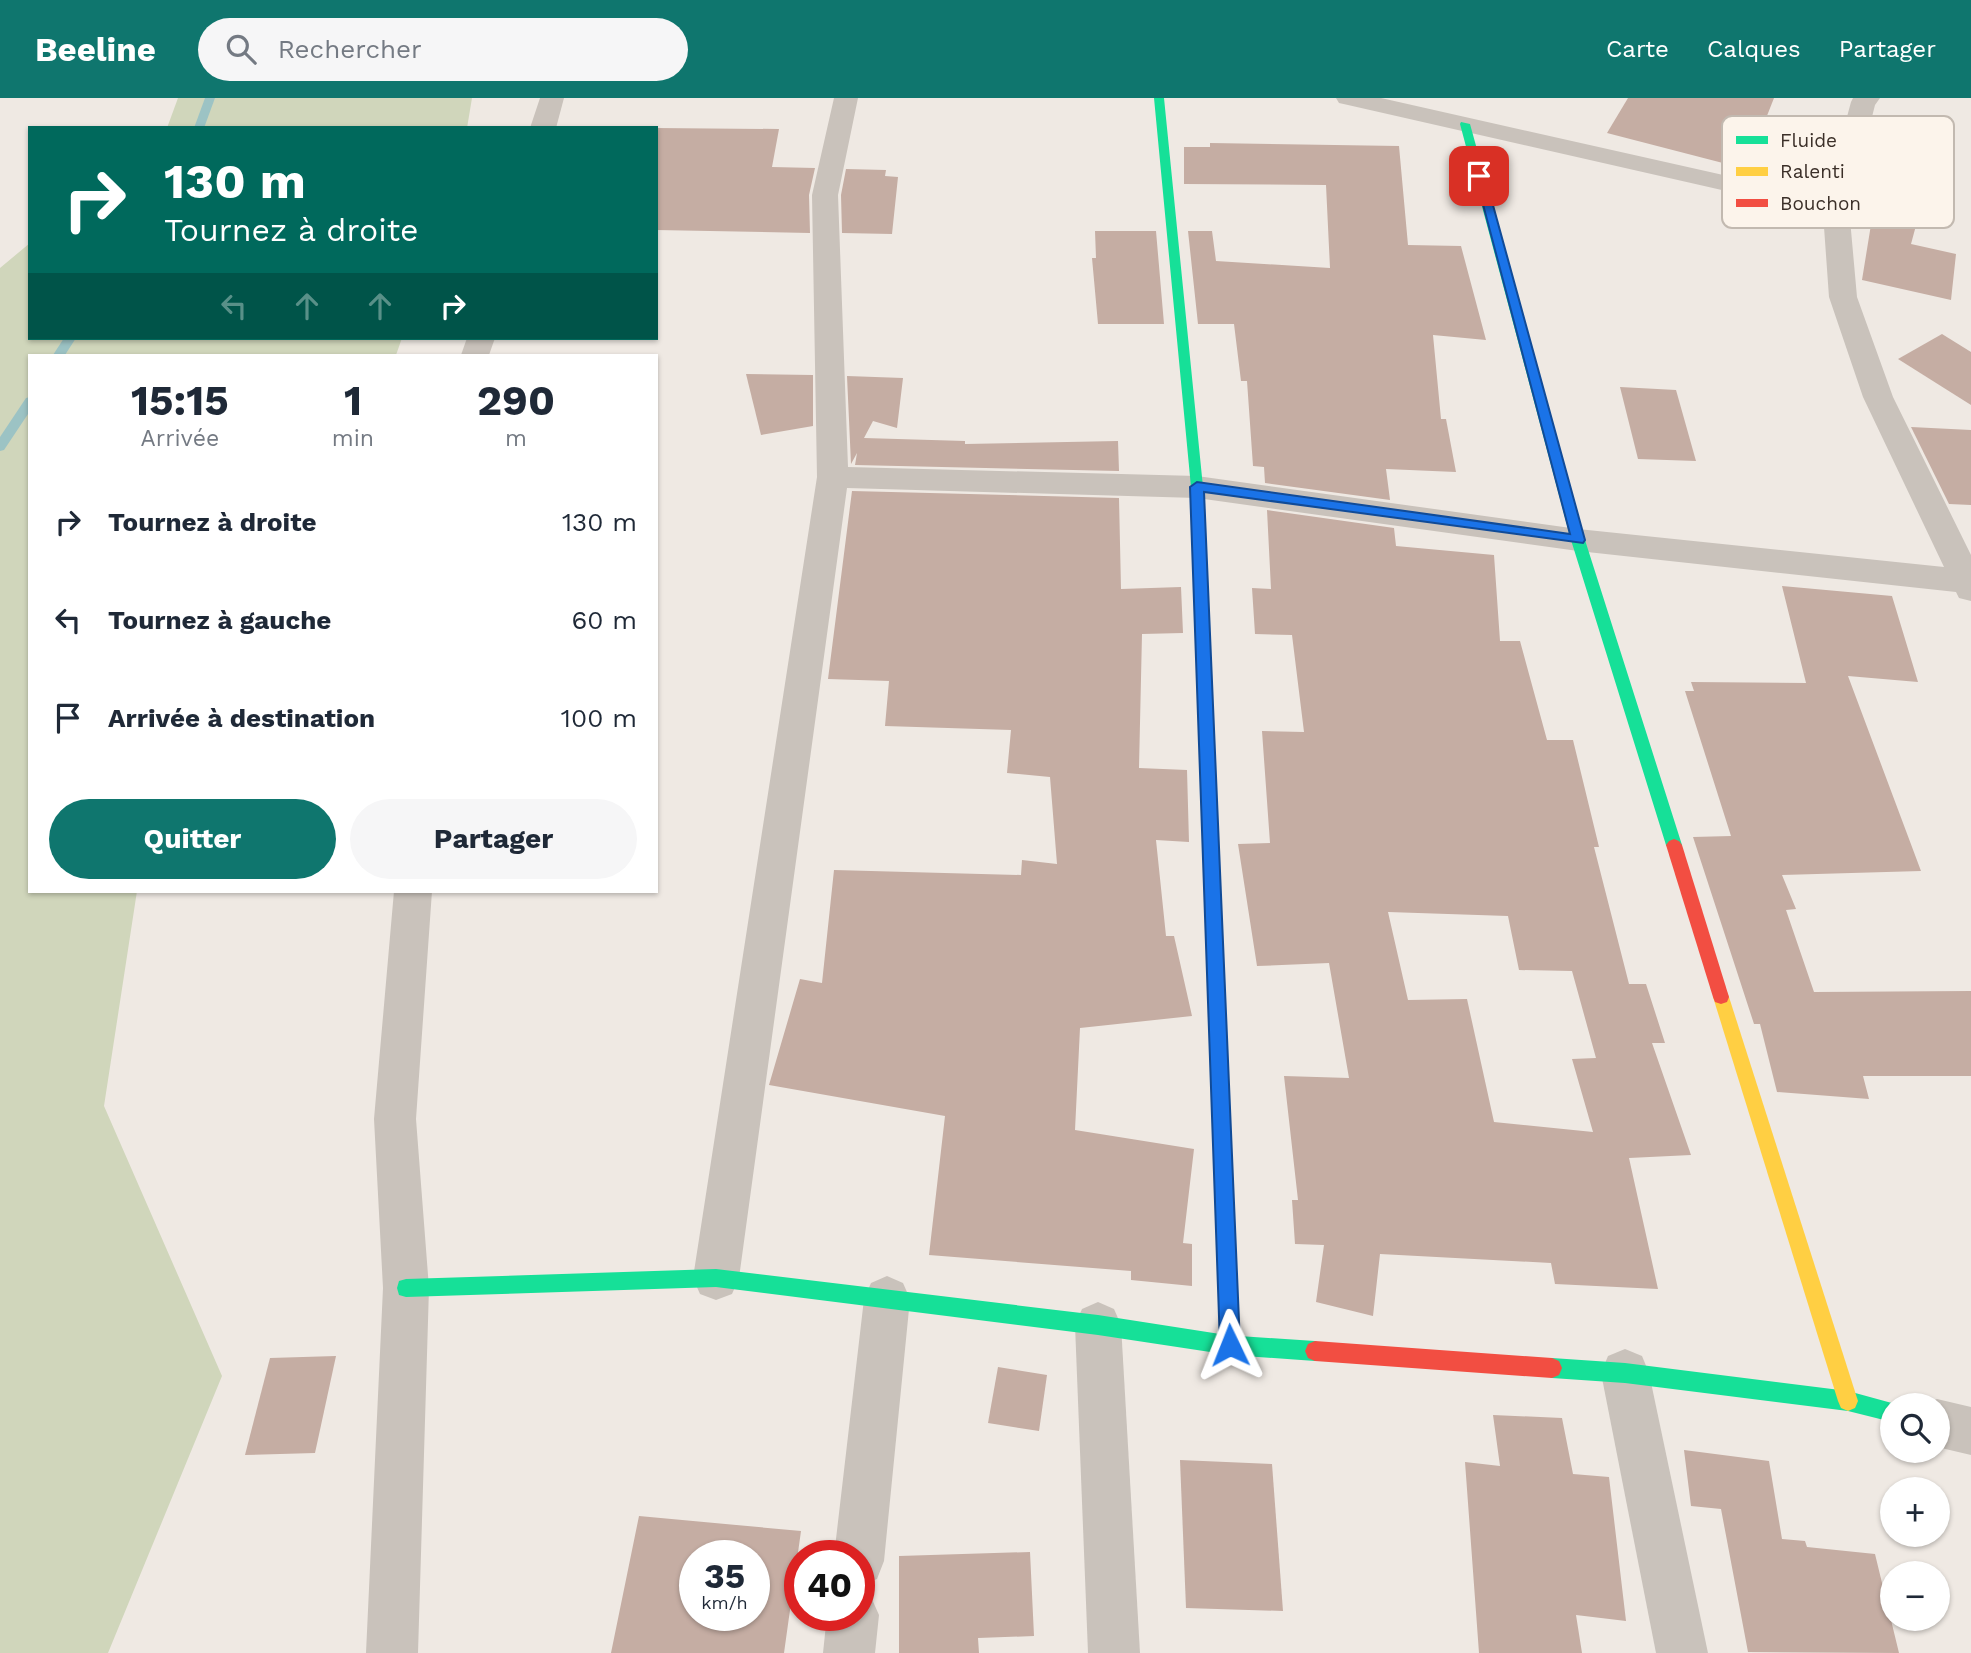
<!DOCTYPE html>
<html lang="fr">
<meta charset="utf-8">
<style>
:root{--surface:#fff;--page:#f6f6f7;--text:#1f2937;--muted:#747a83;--accent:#0f766e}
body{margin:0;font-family:"Work Sans",sans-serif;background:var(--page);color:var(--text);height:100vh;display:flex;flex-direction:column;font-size:26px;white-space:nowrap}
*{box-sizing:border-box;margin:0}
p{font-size:23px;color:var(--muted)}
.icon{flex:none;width:38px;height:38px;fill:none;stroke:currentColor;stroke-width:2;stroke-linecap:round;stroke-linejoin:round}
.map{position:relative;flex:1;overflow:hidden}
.details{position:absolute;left:28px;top:256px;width:630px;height:539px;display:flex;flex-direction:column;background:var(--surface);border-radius:0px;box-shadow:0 2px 5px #0004}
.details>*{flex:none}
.top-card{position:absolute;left:28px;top:28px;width:630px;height:214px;border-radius:0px;box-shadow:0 2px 5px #0004;background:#00695c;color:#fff;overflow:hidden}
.controls{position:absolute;left:1880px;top:1295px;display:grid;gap:14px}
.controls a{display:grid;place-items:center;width:70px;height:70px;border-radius:50%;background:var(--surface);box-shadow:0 2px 5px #0004;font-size:35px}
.speed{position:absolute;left:679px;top:1442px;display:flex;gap:14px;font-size:35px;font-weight:700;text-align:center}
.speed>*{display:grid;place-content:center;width:91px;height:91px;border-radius:50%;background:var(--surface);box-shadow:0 2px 5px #0004;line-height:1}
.speed small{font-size:18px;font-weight:400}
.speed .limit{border:10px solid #d22;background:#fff;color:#111}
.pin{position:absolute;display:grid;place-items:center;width:60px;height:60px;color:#fff;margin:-30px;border-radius:14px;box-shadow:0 4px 10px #0006}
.me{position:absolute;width:77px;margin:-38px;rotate:358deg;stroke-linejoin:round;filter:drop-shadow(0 0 5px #0008)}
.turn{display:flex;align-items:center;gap:24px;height:147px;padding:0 21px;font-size:32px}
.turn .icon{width:91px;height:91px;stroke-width:2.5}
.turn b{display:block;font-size:49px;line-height:60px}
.lanes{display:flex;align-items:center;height:66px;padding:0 21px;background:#0003;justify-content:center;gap:35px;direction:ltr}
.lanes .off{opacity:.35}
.eta{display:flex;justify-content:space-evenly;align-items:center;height:119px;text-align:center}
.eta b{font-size:42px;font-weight:700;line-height:49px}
.button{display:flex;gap:14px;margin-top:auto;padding:14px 21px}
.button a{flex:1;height:80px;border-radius:42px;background:var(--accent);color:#fff;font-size:28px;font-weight:700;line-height:80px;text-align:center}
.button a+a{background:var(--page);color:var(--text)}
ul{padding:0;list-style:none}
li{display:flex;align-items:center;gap:21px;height:98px;padding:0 21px}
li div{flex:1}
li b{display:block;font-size:26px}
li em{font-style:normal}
header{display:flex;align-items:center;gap:42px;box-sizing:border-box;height:98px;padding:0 35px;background:var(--accent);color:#fff}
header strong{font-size:33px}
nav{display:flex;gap:38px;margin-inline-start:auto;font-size:24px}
.search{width:490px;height:63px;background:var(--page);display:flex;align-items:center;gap:18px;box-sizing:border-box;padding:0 24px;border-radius:38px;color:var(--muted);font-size:26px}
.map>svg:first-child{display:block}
</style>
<header>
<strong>Beeline</strong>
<div class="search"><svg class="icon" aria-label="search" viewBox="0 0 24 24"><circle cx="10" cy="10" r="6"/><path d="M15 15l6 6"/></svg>Rechercher</div>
<nav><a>Carte</a><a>Calques</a><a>Partager</a></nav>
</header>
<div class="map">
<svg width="1971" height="1555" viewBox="0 0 1971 1555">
<rect width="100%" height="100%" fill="#efe9e3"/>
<!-- green -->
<g fill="#d0d6bb">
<polygon points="178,0 472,0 467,30 167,30"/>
<polygon points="30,145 30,240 402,240 396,257 30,257 30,793 137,793 104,1008 222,1278 108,1555 0,1555 0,170"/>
</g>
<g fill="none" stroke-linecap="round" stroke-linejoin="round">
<!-- stream -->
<g fill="#9cc3c4" fill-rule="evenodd">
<polygon points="205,0 215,0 204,30 194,30"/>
<polygon points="64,240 76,240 65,257 53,257"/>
<polygon points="30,299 30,313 4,352 0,353 0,339 26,300"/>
</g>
</g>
<!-- building -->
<g fill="#c5ada3" fill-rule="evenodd">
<polygon points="1628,0 1774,0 1746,71 1607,35"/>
<polygon points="1903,19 1941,35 1911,146 1956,156 1951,202 1862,182 1875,102 1864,99 1883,35"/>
<polygon points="656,30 779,31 772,69 815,70 809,97 810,135 656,132"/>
<polygon points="1210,45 1399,48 1408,147 1461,148 1486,242 1433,237 1441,321 1446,321 1456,374 1386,371 1390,402 1265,385 1264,369 1253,368 1247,283 1241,283 1234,226 1198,226 1188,133 1212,133 1216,163 1330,170 1326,87 1184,86 1184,49 1210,49"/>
<polygon points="846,71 886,72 885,78 898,79 892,136 842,135 841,97"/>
<polygon points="1095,133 1156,133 1164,226 1098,226 1092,160 1096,160"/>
<polygon points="1942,236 1971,254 1971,307 1898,261"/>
<polygon points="746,276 813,277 813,328 761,337"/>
<polygon points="847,278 903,280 897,330 873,323 864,340 965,343 965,346 1118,343 1119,373 855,367 857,355 851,366"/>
<polygon points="1620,289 1676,292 1696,363 1638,361"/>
<polygon points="1911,329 1971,332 1971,407 1949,406"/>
<polygon points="852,393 1119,400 1121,491 1181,489 1183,535 1142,536 1139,670 1187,672 1189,744 1156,742 1166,838 1174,838 1192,918 1080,930 1075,1032 1194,1051 1183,1145 1192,1146 1192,1188 1131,1182 1131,1173 929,1157 945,1018 769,987 800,881 822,885 834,772 1021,777 1022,762 1057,766 1050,679 1007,675 1011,632 885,628 889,583 828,581"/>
<path d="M1267,412L1394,430L1396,448L1494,457L1500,543H1520L1547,642H1573L1599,749H1594L1629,886H1646L1665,945H1652L1691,1057L1629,1060L1658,1191L1555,1186L1551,1165L1380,1156L1373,1218L1316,1204L1324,1147L1295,1146L1292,1102H1298L1284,978L1349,980L1329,865L1257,868L1238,746L1270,745L1262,633L1304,634L1292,537L1255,536L1252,490L1271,491ZM1388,814L1508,818L1519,872L1572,873L1596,960L1572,961L1593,1034L1494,1024L1467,901L1408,902Z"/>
<polygon points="1782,488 1892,498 1918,584 1848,578 1921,773 1782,777 1796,811 1786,812 1814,894 1971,893 1971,978 1863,978 1869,1001 1777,994 1760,926 1754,926 1693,739 1731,738 1685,593 1694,593 1691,584 1806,585"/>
<polygon points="336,1258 315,1355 245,1357 270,1260"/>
<polygon points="998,1269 1047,1277 1039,1333 988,1325"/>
<polygon points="1493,1317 1562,1320 1573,1376 1609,1379 1626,1523 1576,1517 1582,1555 1479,1555 1465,1364 1500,1368"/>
<polygon points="1684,1352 1769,1363 1782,1441 1805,1443 1807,1449 1875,1456 1899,1555 1748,1554 1721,1411 1691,1408"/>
<polygon points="1180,1362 1272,1366 1283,1513 1186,1510"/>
<path d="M639,1418L801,1433L784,1555H611ZM695,1458H754V1517H695Z"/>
<polygon points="1030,1454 1034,1538 978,1540 979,1555 899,1555 899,1458"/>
</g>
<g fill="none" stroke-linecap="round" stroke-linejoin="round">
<!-- street -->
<g fill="#c9c2bb" fill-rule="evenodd">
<polygon points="540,0 564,0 556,30 530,30"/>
<polygon points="834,0 858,0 838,97 848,369 1197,378 1578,431 1944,469 1863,299 1829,199 1823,115 1348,7 1339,5 1336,0 1381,0 1825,100 1851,4 1853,0 1880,0 1875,7 1849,110 1857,199 1893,299 1971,457 1971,503 1959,500 1956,494 1578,453 1197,400 847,390 739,1180 732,1196 716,1202 700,1196 693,1180 817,379 812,97"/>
<polygon points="467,240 495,240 489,257 461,257"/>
<polygon points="394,793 432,793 416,1021 429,1190 418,1555 366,1555 383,1190 374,1021"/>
<polygon points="887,1178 903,1185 910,1201 884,1463 877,1481 859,1488 859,1458 834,1458 864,1201 871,1185"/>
<polygon points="1098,1204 1114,1211 1121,1227 1140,1555 1088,1555 1075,1227 1082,1211"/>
<polygon points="1625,1251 1642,1258 1649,1275 1708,1555 1656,1555 1601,1275 1608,1258"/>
<polygon points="1937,1301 1971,1309 1971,1357 1937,1349 1937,1307 1922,1307"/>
<polygon points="859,1494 871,1499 879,1517 875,1555 823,1555 827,1517 859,1517"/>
</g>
<!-- fast -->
<g fill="#16e098" fill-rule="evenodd">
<polygon points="1154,0 1164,0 1203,389 1211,582 1204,587 1197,582 1191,389"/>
<polygon points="1461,24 1470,26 1585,442 1682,747 1679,751 1669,751 1666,747 1571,442 1460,26"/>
<polygon points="1216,883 1222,885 1224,890 1239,1238 1315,1243 1322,1246 1325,1253 1322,1260 1315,1263 1230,1257 1098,1237 716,1189 406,1199 399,1197 397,1190 399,1183 406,1181 716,1171 1098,1217 1220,1236 1208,890 1210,885"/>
<polygon points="1552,1260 1625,1265 1848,1293 1899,1307 1892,1307 1892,1324 1848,1313 1625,1285 1552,1280 1545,1277 1542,1270 1545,1263"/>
</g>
<!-- slow -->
<g fill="#ffcf43" fill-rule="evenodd">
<polygon points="1204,577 1211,582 1224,890 1222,895 1216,897 1210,895 1208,890 1197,582"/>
<polygon points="1721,892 1727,894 1729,899 1858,1303 1855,1310 1848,1313 1841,1310 1838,1303 1713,899 1715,894"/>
</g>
<!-- jam -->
<g fill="#f24e42" fill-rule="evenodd">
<polygon points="1674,741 1679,743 1682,747 1729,899 1727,904 1721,906 1715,904 1713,899 1666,747 1669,743"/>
<polygon points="1315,1243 1552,1260 1559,1263 1562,1270 1559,1277 1552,1280 1315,1263 1308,1260 1305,1253 1308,1246"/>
</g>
</g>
<!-- route -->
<polygon fill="#1a73e8" stroke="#114b97" stroke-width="2" points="1475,76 1485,78 1585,442 1583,445 1204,394 1240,1247 1237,1254 1230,1257 1223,1254 1220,1247 1190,389 1197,384 1570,436"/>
<!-- legend -->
<rect x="1722" y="18" width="232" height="112" rx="10" fill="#fcf4eb" stroke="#c2b9b0" stroke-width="2"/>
<rect x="1736" y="38" width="32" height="8" fill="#16e098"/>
<rect x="1736" y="69" width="32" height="9" fill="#ffcf43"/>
<rect x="1736" y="101" width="32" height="8" fill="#f24e42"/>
<g font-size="19" fill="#3b2f28">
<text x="1780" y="49">Fluide</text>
<text x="1780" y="80">Ralenti</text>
<text x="1780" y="112">Bouchon</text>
</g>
</svg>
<div class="controls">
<a><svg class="icon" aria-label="search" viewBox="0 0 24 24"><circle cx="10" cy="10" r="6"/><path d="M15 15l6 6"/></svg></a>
<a>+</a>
<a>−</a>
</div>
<div class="speed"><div>35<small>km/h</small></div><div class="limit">40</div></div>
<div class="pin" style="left:1479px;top:78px;background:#d93025"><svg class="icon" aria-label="arrive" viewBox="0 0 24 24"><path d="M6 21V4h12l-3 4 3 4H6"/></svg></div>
<svg class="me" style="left:1230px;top:1247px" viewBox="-20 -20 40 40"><path d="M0-17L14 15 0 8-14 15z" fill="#1a73e8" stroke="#fff" stroke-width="4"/></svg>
<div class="top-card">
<div class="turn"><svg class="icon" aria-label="right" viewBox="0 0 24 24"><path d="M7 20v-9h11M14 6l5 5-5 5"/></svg><div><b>130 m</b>Tournez à droite</div></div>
<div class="lanes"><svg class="icon off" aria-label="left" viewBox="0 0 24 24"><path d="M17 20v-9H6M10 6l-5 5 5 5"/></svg><svg class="icon off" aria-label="ahead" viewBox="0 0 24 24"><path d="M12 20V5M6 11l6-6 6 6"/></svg><svg class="icon off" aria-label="ahead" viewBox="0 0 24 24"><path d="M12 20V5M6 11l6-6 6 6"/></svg><svg class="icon" aria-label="right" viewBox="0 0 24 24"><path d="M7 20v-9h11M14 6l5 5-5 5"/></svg></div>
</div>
<section class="details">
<div class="eta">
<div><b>15:15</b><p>Arrivée</p></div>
<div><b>1</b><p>min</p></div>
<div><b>290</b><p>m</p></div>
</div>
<ul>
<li><svg class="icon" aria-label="right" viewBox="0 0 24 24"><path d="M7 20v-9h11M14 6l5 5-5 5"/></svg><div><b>Tournez à droite</b></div><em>130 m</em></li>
<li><svg class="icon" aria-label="left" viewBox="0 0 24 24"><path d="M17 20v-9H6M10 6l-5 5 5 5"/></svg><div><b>Tournez à gauche</b></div><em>60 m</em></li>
<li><svg class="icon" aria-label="arrive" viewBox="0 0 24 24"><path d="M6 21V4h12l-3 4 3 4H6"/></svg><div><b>Arrivée à destination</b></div><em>100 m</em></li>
</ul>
<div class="button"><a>Quitter</a><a>Partager</a></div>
</section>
</div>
